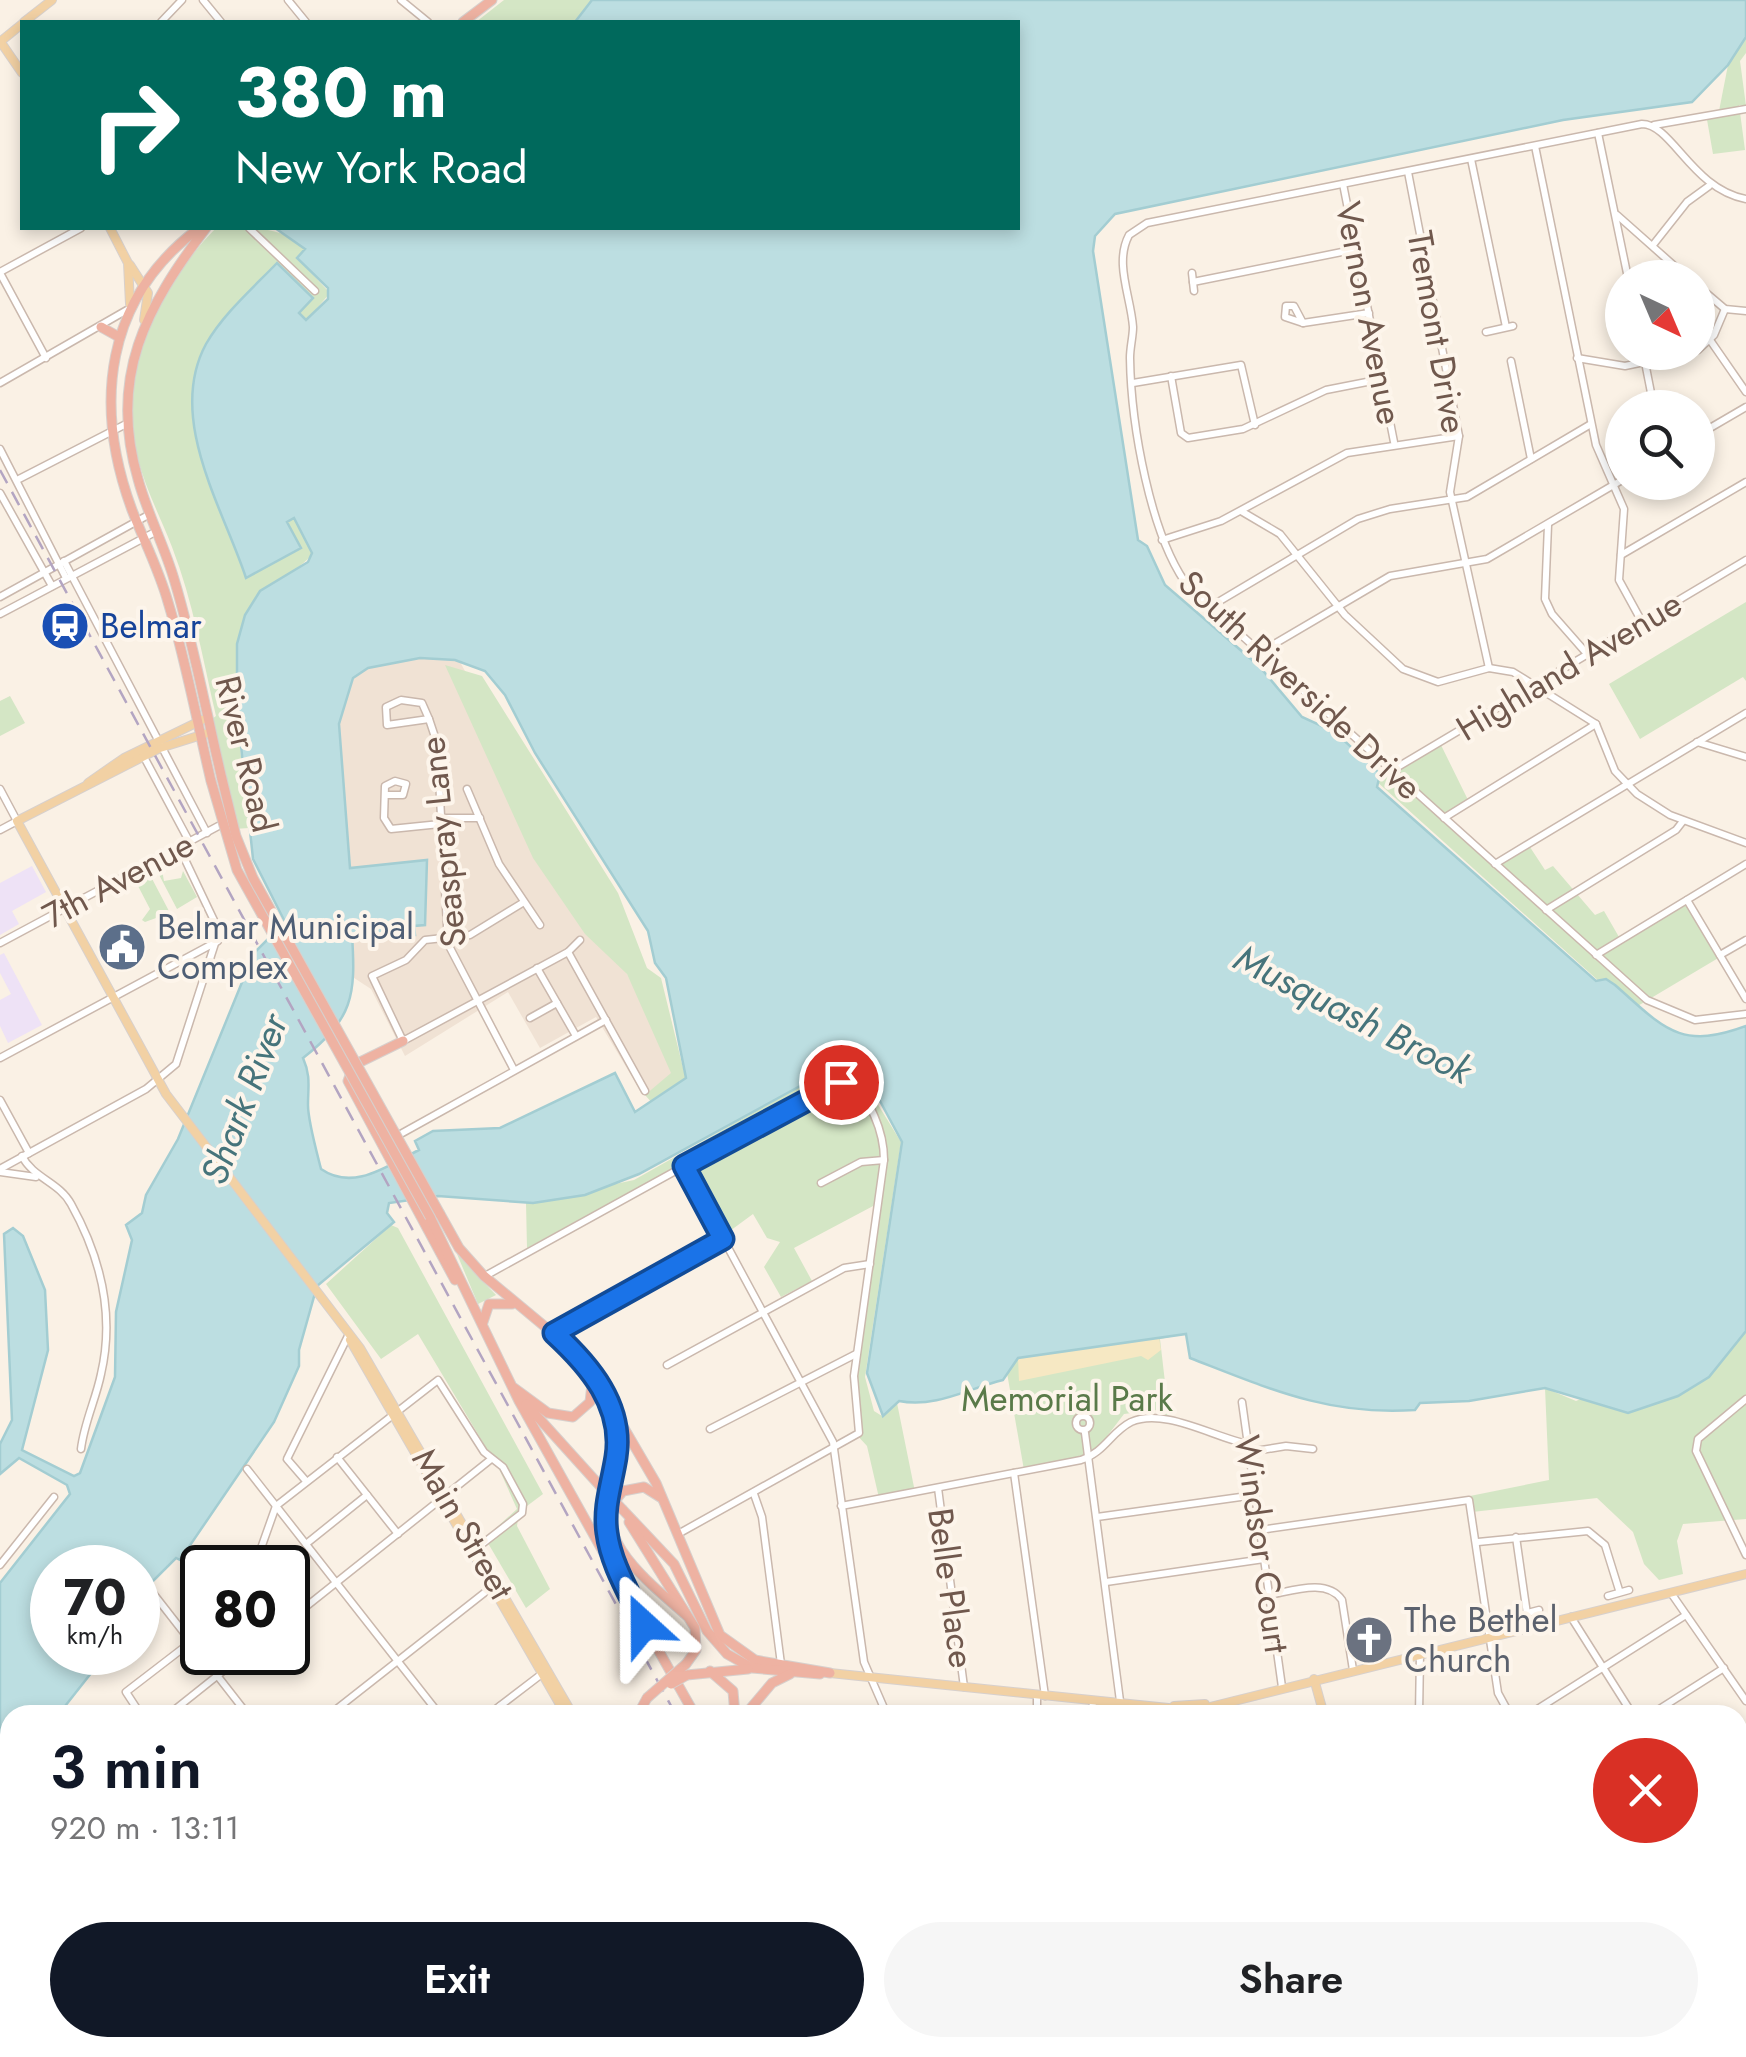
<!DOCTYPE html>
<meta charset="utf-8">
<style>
:root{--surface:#fff;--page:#f6f6f6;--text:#202124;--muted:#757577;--accent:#111827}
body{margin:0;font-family:Jost,sans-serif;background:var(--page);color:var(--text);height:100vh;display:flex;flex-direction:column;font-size:38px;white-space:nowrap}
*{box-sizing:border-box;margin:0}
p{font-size:32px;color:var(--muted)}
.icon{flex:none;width:55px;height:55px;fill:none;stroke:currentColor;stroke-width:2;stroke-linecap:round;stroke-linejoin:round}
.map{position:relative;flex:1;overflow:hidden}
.details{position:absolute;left:0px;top:1705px;width:1748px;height:352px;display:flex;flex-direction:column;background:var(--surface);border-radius:30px 30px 0 0;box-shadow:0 5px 15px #0003}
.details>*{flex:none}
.guide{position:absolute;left:20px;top:20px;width:1000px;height:210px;border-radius:0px;box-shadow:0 5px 15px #0003;background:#00695c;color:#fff;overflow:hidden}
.needle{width:65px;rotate:136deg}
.buttons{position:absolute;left:1605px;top:260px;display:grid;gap:20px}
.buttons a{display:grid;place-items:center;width:110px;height:110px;border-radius:50%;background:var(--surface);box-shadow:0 5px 15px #0003;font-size:50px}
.speed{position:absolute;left:30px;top:1545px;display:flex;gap:20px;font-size:50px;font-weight:700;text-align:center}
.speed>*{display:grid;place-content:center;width:130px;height:130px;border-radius:50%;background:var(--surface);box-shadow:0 5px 15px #0003;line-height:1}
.speed small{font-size:25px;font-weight:400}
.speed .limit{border:5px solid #111;border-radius:15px;background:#fff;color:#111}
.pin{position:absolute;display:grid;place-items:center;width:85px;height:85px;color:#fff;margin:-42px;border:5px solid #fff;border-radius:50%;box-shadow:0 2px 10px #0007}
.me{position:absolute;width:110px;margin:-55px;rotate:336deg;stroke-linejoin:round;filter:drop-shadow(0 0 8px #0008)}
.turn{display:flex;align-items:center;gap:35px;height:210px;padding:0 50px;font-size:45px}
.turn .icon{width:130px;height:130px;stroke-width:2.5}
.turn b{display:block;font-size:70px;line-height:85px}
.round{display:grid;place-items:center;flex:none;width:105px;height:105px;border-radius:52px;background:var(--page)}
.overview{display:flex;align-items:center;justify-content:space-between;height:170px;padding:0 50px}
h1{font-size:60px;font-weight:600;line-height:75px;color:var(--accent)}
.primary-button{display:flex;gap:20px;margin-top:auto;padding:20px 50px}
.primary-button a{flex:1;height:115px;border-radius:60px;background:var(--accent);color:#fff;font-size:40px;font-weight:600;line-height:115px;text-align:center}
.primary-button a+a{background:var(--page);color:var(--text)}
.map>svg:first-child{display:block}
</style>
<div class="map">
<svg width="1746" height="2057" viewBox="0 0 1746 2057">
<rect width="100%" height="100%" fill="#faf1e5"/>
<!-- residential -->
<g fill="#f0e2d4">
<polygon points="451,645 681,1075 643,1095 596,1017 540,1048 508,992 405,1056 371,989 348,974 333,661"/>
<polygon points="1084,2048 1141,2048 1144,2057 1089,2057"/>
</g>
<!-- industrial -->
<polygon fill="#eae4df" points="885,2048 1054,2048 1059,2057 890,2057"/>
<!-- education -->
<g fill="#eee2f6">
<polygon points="32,866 46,892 12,911 19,924 0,935 0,883"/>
<polygon points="4,953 42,1025 8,1043 0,1026 0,1000 11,994 0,973 0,955"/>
</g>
<!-- green -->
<g fill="#d4e6c5">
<polygon points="504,0 592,0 575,22 476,22"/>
<polygon points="1746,37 1746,53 1740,61 1746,106 1739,105 1745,150 1713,154 1706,114 1719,111 1728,65"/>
<path d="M216,228C252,228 280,224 306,250L297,258L330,293L307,320L299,313L313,297L276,264C234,309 191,345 193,412L246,578L301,548L286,522L295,517L312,553C308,565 264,587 250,608C223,646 244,778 249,828L234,829L209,721L216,716C203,660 193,601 172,547C160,516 145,488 137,455C117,371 159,286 216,228Z"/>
<polygon points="1746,602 1746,681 1743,677 1640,739 1609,684"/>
<polygon points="445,665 482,676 618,893 647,968 661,978 686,1080 653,1104 645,1095 671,1073 627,974 585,934 533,858"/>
<polygon points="10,696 25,723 0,736 0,701"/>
<polygon points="1439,741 1469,802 1442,818 1492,862 1526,841 1545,870 1553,866 1595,915 1604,911 1619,937 1684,899 1720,957 1631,1010 1375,780"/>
<polygon points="161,865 164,881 181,878 183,871 197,897 177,909 156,869"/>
<polygon points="149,873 170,913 145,922 142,920 150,909 137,884 130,883"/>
<polygon points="833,1068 856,1069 901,1142 865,1377 874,1411 882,1416 896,1398 915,1492 879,1498 867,1446 856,1434 852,1383 875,1205 794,1248 812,1281 781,1297 764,1267 780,1242 767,1238 753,1214 719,1239 680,1165 527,1248 526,1203 634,1180"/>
<polygon points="391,1225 398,1228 543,1494 519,1512 517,1526 550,1589 526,1608 485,1538 517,1509 500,1471 418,1334 381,1359 326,1284"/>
<polygon points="457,1254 496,1295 478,1304"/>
<polygon points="1151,1330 1185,1334 1160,1339 1169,1417 1155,1410 1124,1414 1092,1456 1024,1470 1007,1373 1015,1353"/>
<polygon points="1746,1331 1746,1519 1683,1524 1677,1541 1683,1574 1659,1580 1644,1564 1633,1532 1597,1498 1472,1512 1470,1496 1549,1480 1545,1388 1576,1401"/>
</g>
<!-- sand -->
<polygon fill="#f6e8c3" points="1153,1337 1159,1337 1161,1350 1148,1360 1141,1356 1019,1381 1018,1358"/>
<!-- water -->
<path fill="#bcdee1" stroke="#a3cdd2" stroke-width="2.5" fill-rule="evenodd" d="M592,0H1746V37L1728,65L1692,102L1563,120L1115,214L1095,236L1093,251L1138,540L1147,546L1165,585L1259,666L1302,717L1335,732L1380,774L1377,787L1596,981L1606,979L1615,985C1663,1027 1679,1051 1746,1026V1331L1709,1377L1678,1396L1628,1413L1545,1388L1469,1401L1420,1403L1415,1410C1329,1416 1270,1389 1190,1358L1186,1334L1018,1358L1003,1380C967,1389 936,1408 899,1401L883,1416L867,1373L902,1142L866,1075L852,1065L837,1066L639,1174L585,1195L533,1203L438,1196L389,1203L387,1213L394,1222L317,1286L299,1350V1366L274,1422L180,1560L176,1558L138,1596V1568H52V1652L107,1653L58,1715H10V1748L0,1756V1583L70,1494L67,1485L19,1458L0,1474V1444L12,1420L4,1234L13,1228L23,1236L45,1290L48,1350L22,1450L74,1476L80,1473L115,1377L116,1312L132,1240L126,1225L142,1213L146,1195L178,1139L254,953L285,922L253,859L237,708V644L245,615L260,591L308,562L312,553L294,518L287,522L301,548L246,578C223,508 166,418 206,344C223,314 253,288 277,263L313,298L299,313L306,320L328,299V288L297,258L305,249L275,228H1018V22H575ZM420,658L455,660L485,671L505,695L535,753L648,931L655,963L666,978L686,1078L635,1112L615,1073L500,1128L433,1131L415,1141L419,1150C388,1165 354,1192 321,1169C317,1153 308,1121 308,1105C308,1087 311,1076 303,1058C353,1019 356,996 352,935H415L414,926L425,925L427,860L350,868L339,724L353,678L368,668Z"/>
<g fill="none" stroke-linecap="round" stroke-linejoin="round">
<!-- minor casing -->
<g stroke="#cab8ad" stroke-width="9">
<g id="minor">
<polyline points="203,0 221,22"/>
<polyline points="288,0 306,22"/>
<polyline points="401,0 428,22"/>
<polyline points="161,22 182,0"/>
<polyline points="1654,125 1746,109"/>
<polyline points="1598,133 1628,278"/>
<polyline points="1535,146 1596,445 1624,509 1619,580 1642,622"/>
<polyline points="1471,159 1506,327"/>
<polyline points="1408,172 1459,436 1450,492 1489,668"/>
<polyline points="1343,184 1394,442"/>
<path d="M1746,199C1692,189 1672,124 1642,124L1147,223L1129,235C1114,263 1131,297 1133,327C1133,337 1130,347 1130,358C1131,423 1150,538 1190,589L1647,1000L1695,1020L1746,1014"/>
<polyline points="1617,215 1688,278"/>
<polyline points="249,228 315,291"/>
<polyline points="1653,245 1687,202 1709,186"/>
<polyline points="0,272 81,228"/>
<polyline points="0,273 46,358"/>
<polyline points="1192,273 1194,291"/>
<polyline points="1193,282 1357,249"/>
<polyline points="1698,286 1725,309 1746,311"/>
<polygon points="1286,306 1294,306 1303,323 1285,317"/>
<polyline points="1303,323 1369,313"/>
<polyline points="1486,332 1513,326"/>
<polyline points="1710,340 1746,392"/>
<polyline points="1698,350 1714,335 1725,309"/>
<polyline points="1643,352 1654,408"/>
<polyline points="1577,358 1625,366 1692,352"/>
<polyline points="1511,361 1531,459"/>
<polyline points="1171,376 1181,433 1188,438 1243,429 1326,390 1382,379"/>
<polyline points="0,383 127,310"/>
<polyline points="1133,383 1241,365 1255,425"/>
<polyline points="1698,435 1746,407"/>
<polyline points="0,449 66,578"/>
<polyline points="19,479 128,423"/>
<polyline points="0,493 52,586"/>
<polyline points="1241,511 1280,534 1345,615 1403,669 1438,682 1489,668 1513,672 1596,724 1615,771 1637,794 1670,815 1746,843"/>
<polyline points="1548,525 1545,599 1552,614 1588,655"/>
<polyline points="1162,540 1221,521 1347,453 1459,436"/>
<polyline points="1621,555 1746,482"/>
<polyline points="64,561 207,833"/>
<polyline points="0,597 150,514"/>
<polyline points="1208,608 1358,519 1390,509 1467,497 1591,424"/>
<polyline points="0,614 157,531"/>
<polyline points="1259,653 1390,576 1487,559 1622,480"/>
<polygon points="401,700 422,703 429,719 387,725 386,707"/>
<polyline points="429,719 437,743 448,944 514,1070"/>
<polyline points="1697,742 1746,757"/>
<polyline points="144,757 189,841"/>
<polyline points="1391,771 1746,560"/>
<polyline points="0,789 17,821 0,830"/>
<polyline points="467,789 499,864 540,925"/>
<polyline points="385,795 403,795 406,784 395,781 385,786 384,818 391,829 440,824"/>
<polyline points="440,818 480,818"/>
<polyline points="1444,818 1596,724"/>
<polyline points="1495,864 1746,713"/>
<polyline points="1687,900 1746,999"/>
<polyline points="524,902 470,935 425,940 406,960 372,976 403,1041 568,952 580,940"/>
<polyline points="1546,910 1676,830 1683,821"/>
<polyline points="0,943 224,823"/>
<polyline points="568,952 645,1091"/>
<polyline points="1596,955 1746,864"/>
<polyline points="1720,955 1746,940"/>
<polyline points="537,968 576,1036"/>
<polyline points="530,1018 557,1003"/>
<polyline points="0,1058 218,941"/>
<polyline points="0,1100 29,1153"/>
<polyline points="397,1136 606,1020"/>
<path d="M22,1156C33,1178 59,1182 71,1204C100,1256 115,1314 101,1374C96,1399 84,1423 81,1449"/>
<polyline points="684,1166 833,1442 864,1662 887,1715"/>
<polyline points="0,1169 146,1089 176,1064 219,931 179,847"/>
<polyline points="0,1172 36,1177"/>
<polyline points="821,1183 861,1162 884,1160"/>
<path d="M485,1276L833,1084L846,1082C871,1095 884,1134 884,1160L854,1376L859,1433L678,1534"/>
<polyline points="554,1333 723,1239"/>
<polyline points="667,1365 844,1268 870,1264"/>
<polyline points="1746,1399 1698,1439 1696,1451 1746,1555"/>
<polyline points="1242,1402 1282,1687"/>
<circle cx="1083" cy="1423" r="7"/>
<polyline points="710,1429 856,1354"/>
<polyline points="1085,1433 1120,1701"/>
<polyline points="1249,1452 1286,1446 1313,1449"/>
<polyline points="337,1457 398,1534"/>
<polyline points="247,1469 440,1715"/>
<polyline points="1014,1473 1045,1696"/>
<polyline points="306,1481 287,1459 348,1336"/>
<polyline points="938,1488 964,1687"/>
<polyline points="754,1494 762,1517 781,1664"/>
<path d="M841,1506L1081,1460C1105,1452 1111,1432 1131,1422C1164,1407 1215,1438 1248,1444"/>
<polyline points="1097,1517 1255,1495"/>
<polyline points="1260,1530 1469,1500 1498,1693 1510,1715"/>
<polyline points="1516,1537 1527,1614"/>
<polyline points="1478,1542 1588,1531 1605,1545 1619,1590"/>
<polyline points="306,1544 367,1495"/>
<polyline points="0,1565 54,1497"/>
<polyline points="254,1568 276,1506 438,1380 484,1452 503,1467 523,1504 522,1513 477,1548"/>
<polyline points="1106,1582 1264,1559"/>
<polyline points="149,1588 248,1715"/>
<polyline points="1671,1593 1746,1701"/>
<path d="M1269,1595C1292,1591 1327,1578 1342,1600L1353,1670"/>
<polyline points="1608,1596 1629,1590"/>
<polyline points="1516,1616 1539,1610"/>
<polyline points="1571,1617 1633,1715"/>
<polyline points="288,1621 490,1460"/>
<polyline points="217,1674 225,1652"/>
<polyline points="1037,1695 1037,1715"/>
<polyline points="500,1706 507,1715"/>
<polyline points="141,1715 126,1692 191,1642"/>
<polyline points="168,1715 247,1652"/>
<polyline points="329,1715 493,1586"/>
<polyline points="488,1715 543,1673"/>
<polyline points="656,1715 657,1715"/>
<polyline points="1092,1715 1093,1701"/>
<polyline points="1419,1715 1420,1654"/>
<polyline points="1528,1715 1686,1615"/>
<polyline points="1650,1715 1724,1668"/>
<polyline points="1738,1736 1746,1731"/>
<polyline points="0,1793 10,1785"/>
<polyline points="1738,1813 1746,1808"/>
<polyline points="0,1847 10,1839"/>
<polyline points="1738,1879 1746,1892"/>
<polyline points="1738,1889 1746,1884"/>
<polyline points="0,1909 10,1921"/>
<polyline points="0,1973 10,1965"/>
<polyline points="109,2048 117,2057"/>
<polyline points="301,2048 309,2057"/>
<polyline points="509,2048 517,2057"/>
<polyline points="869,2048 874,2057"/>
<polyline points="913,2048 919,2057"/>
<polyline points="1068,2048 1073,2057"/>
<polyline points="1175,2048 1178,2057"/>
<polyline points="1328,2048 1330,2057"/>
<polyline points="1720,2048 1726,2057"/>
<polyline points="652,2050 675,2048"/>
<polyline points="54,2057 66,2048"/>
<polyline points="216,2057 228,2048"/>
<polyline points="376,2057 388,2048"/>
<polyline points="534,2057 546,2048"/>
<polyline points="1037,2057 1054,2048"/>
<polyline points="1283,2057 1298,2048"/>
<polyline points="1353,2057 1368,2048"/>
<polyline points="1471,2057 1486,2048"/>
</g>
</g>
<!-- major casing -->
<g stroke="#d7d0cd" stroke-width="10">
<g id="major">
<polyline points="24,22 52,0"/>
<polyline points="0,41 22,73"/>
<polyline points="0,42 22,24"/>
<polyline points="110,228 128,263 130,304"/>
<polyline points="130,265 148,293 144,320"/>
<polyline points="211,732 160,748 17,821 166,1094 360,1348 573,1715"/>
<polyline points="88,783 124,758 202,720"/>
<polyline points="350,1340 566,1715"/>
<polyline points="830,1673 1178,1709"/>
<polyline points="1314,1679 1324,1715"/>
<polyline points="1106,1704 1161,1713"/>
<polyline points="1174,1706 1205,1704"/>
<polyline points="1159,1712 1190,1712 1746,1574"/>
<polyline points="759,2048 764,2057"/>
<polyline points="1438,2048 1443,2057"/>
</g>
</g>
<!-- highway casing -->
<g stroke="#d7d0cd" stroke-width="11">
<g id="highway">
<polyline points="463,22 492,0"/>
<path d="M199,228C105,298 93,404 132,510C144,541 159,570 168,602C186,661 197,722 211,781"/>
<path d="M206,228C146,307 108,377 138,479C147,513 164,545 174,579C194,645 206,712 222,779"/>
<polyline points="101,327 119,337"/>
<polyline points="403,1041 354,1065 348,1081 455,1280"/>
<polyline points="440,1214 459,1248 484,1276 567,1345 593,1375 656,1483 720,1635 755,1660 830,1673"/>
<polyline points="430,1217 519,1401 644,1625"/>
<polyline points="483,1322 489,1304 512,1304"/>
<polyline points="514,1388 548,1413 573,1417 590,1402 593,1375"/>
<polyline points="526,1404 601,1487"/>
<path d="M614,1411C620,1455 605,1478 605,1515C606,1546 620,1572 632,1599"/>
<path d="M660,1497L644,1487L623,1491C581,1535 659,1590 687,1616"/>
<polyline points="623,1510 674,1564 707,1631 727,1654 752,1668 820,1674"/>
<polyline points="629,1522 695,1628 696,1650 686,1664"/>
<polyline points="643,1623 695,1715"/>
<polyline points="710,1671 733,1691 735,1715"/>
<polyline points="687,1675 748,1669"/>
<polyline points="640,1711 647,1698"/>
<polyline points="745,1715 772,1683 790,1674"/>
</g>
</g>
<!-- minor -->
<use href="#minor" stroke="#fff" stroke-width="6"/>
<!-- major -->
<use href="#major" stroke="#f2d1a4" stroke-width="8"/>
<!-- highway -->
<use href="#highway" stroke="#eeb2a2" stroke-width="9"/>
<!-- rail -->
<g stroke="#b3a5c2" stroke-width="2.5" stroke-dasharray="15 10" stroke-linecap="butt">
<polyline points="0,470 676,1715"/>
<polyline points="854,2048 859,2057"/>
</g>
<!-- highway-bridge casing -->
<g stroke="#d7d0cd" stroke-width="11" stroke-linecap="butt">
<g id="highway-bridge">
<polyline points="222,779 236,836 253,878 440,1214"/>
<polyline points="211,781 237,870 430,1217"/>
<polyline points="601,1487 623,1510"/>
<polyline points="671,1684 687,1675"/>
<polyline points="647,1698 686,1664"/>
</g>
</g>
<!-- highway-bridge -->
<use href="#highway-bridge" stroke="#eeb2a2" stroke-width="9"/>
</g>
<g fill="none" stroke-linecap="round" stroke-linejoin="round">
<!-- route casing -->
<g stroke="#114b97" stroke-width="25">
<path id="route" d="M644,1625C631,1596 611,1565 607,1533C603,1507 612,1483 616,1457C624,1406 590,1366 554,1333L723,1239L684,1166L841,1082"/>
</g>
<!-- route -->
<use href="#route" stroke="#1a73e8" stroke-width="18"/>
</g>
<!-- icons -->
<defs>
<g id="station-disc" transform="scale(2.5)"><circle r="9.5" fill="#1a4fb4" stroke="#fdf5eb"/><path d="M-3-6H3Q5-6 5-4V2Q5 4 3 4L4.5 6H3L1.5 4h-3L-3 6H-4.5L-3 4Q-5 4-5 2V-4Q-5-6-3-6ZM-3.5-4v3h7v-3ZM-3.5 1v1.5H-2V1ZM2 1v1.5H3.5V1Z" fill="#fff"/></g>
<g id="civic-disc" transform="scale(2.5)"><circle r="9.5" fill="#5c6f8a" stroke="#fdf5eb"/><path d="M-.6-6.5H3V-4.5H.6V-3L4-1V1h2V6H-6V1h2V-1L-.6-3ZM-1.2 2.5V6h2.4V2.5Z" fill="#fff"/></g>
<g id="church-disc" transform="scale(2.5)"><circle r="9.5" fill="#6b7280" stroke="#fdf5eb"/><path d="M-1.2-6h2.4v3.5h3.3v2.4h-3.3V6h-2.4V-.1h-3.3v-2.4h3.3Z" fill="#fff"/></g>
</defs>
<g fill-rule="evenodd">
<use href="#station-disc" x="65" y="626"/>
<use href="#civic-disc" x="122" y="947"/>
<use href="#church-disc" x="1369" y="1640"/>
</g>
<g text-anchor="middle" stroke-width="8" stroke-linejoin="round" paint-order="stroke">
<!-- street labels -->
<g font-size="35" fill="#70584d" stroke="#fdf5eb">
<text transform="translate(1369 313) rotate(79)" y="12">Vernon Avenue</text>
<text transform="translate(1437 332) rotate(80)" y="12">Tremont Drive</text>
<text transform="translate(1569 666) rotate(-31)" y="12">Highland Avenue</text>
<text transform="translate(1300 685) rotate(43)" y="12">South Riverside Drive</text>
<text transform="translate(246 754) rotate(76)" y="12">River Road</text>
<text transform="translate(443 842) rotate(-96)" y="12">Seaspray Lane</text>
<text transform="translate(118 880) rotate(-28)" y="12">7th Avenue</text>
<text transform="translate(463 1524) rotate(60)" y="12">Main Street</text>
<text transform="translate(1262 1544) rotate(82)" y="12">Windsor Court</text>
<text transform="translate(951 1588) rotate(82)" y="12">Belle Place</text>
</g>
<!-- transit labels -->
<g font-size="35" fill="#164399" stroke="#fdf5eb" text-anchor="start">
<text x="100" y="638">Belmar</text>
</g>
<!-- service labels -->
<g font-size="35" fill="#4e5e75" stroke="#fdf5eb" text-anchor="start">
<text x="157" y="939">Belmar Municipal<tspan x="157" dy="40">Complex</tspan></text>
</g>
<!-- park labels -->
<g font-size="35" fill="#5a7a49" stroke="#fdf5eb">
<text x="1067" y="1411">Memorial Park</text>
</g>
<!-- worship labels -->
<g font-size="35" fill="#5b616d" stroke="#fdf5eb" text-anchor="start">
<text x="1404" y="1632">The Bethel<tspan x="1404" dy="40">Church</tspan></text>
</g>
<!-- water labels -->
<g font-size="38" font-style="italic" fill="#46747b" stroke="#fdf5eb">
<text transform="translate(1353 1014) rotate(27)" y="13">Musquash Brook</text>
<text transform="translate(244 1099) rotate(-69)" y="13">Shark River</text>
</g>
</g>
</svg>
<div class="buttons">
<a><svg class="needle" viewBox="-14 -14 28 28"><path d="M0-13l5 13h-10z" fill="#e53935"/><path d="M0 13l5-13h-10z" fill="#757577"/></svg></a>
<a><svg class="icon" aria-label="search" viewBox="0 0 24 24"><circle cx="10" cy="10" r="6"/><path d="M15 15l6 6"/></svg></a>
</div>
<div class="speed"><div>70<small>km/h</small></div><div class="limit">80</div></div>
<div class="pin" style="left:841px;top:1082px;background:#d93025"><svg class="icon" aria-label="arrive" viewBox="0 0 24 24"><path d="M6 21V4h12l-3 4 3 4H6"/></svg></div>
<svg class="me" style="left:644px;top:1625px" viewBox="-20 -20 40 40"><path d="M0-17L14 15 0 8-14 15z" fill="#1a73e8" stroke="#fff" stroke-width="4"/></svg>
<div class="guide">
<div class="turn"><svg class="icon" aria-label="right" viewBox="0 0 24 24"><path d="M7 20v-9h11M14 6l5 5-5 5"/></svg><div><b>380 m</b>New York Road</div></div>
</div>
<section class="details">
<div class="overview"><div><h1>3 min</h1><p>920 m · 13:11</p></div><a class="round" style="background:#d93025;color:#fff"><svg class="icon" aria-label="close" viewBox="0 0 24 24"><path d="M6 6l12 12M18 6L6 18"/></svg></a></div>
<div class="primary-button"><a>Exit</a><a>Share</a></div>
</section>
</div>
